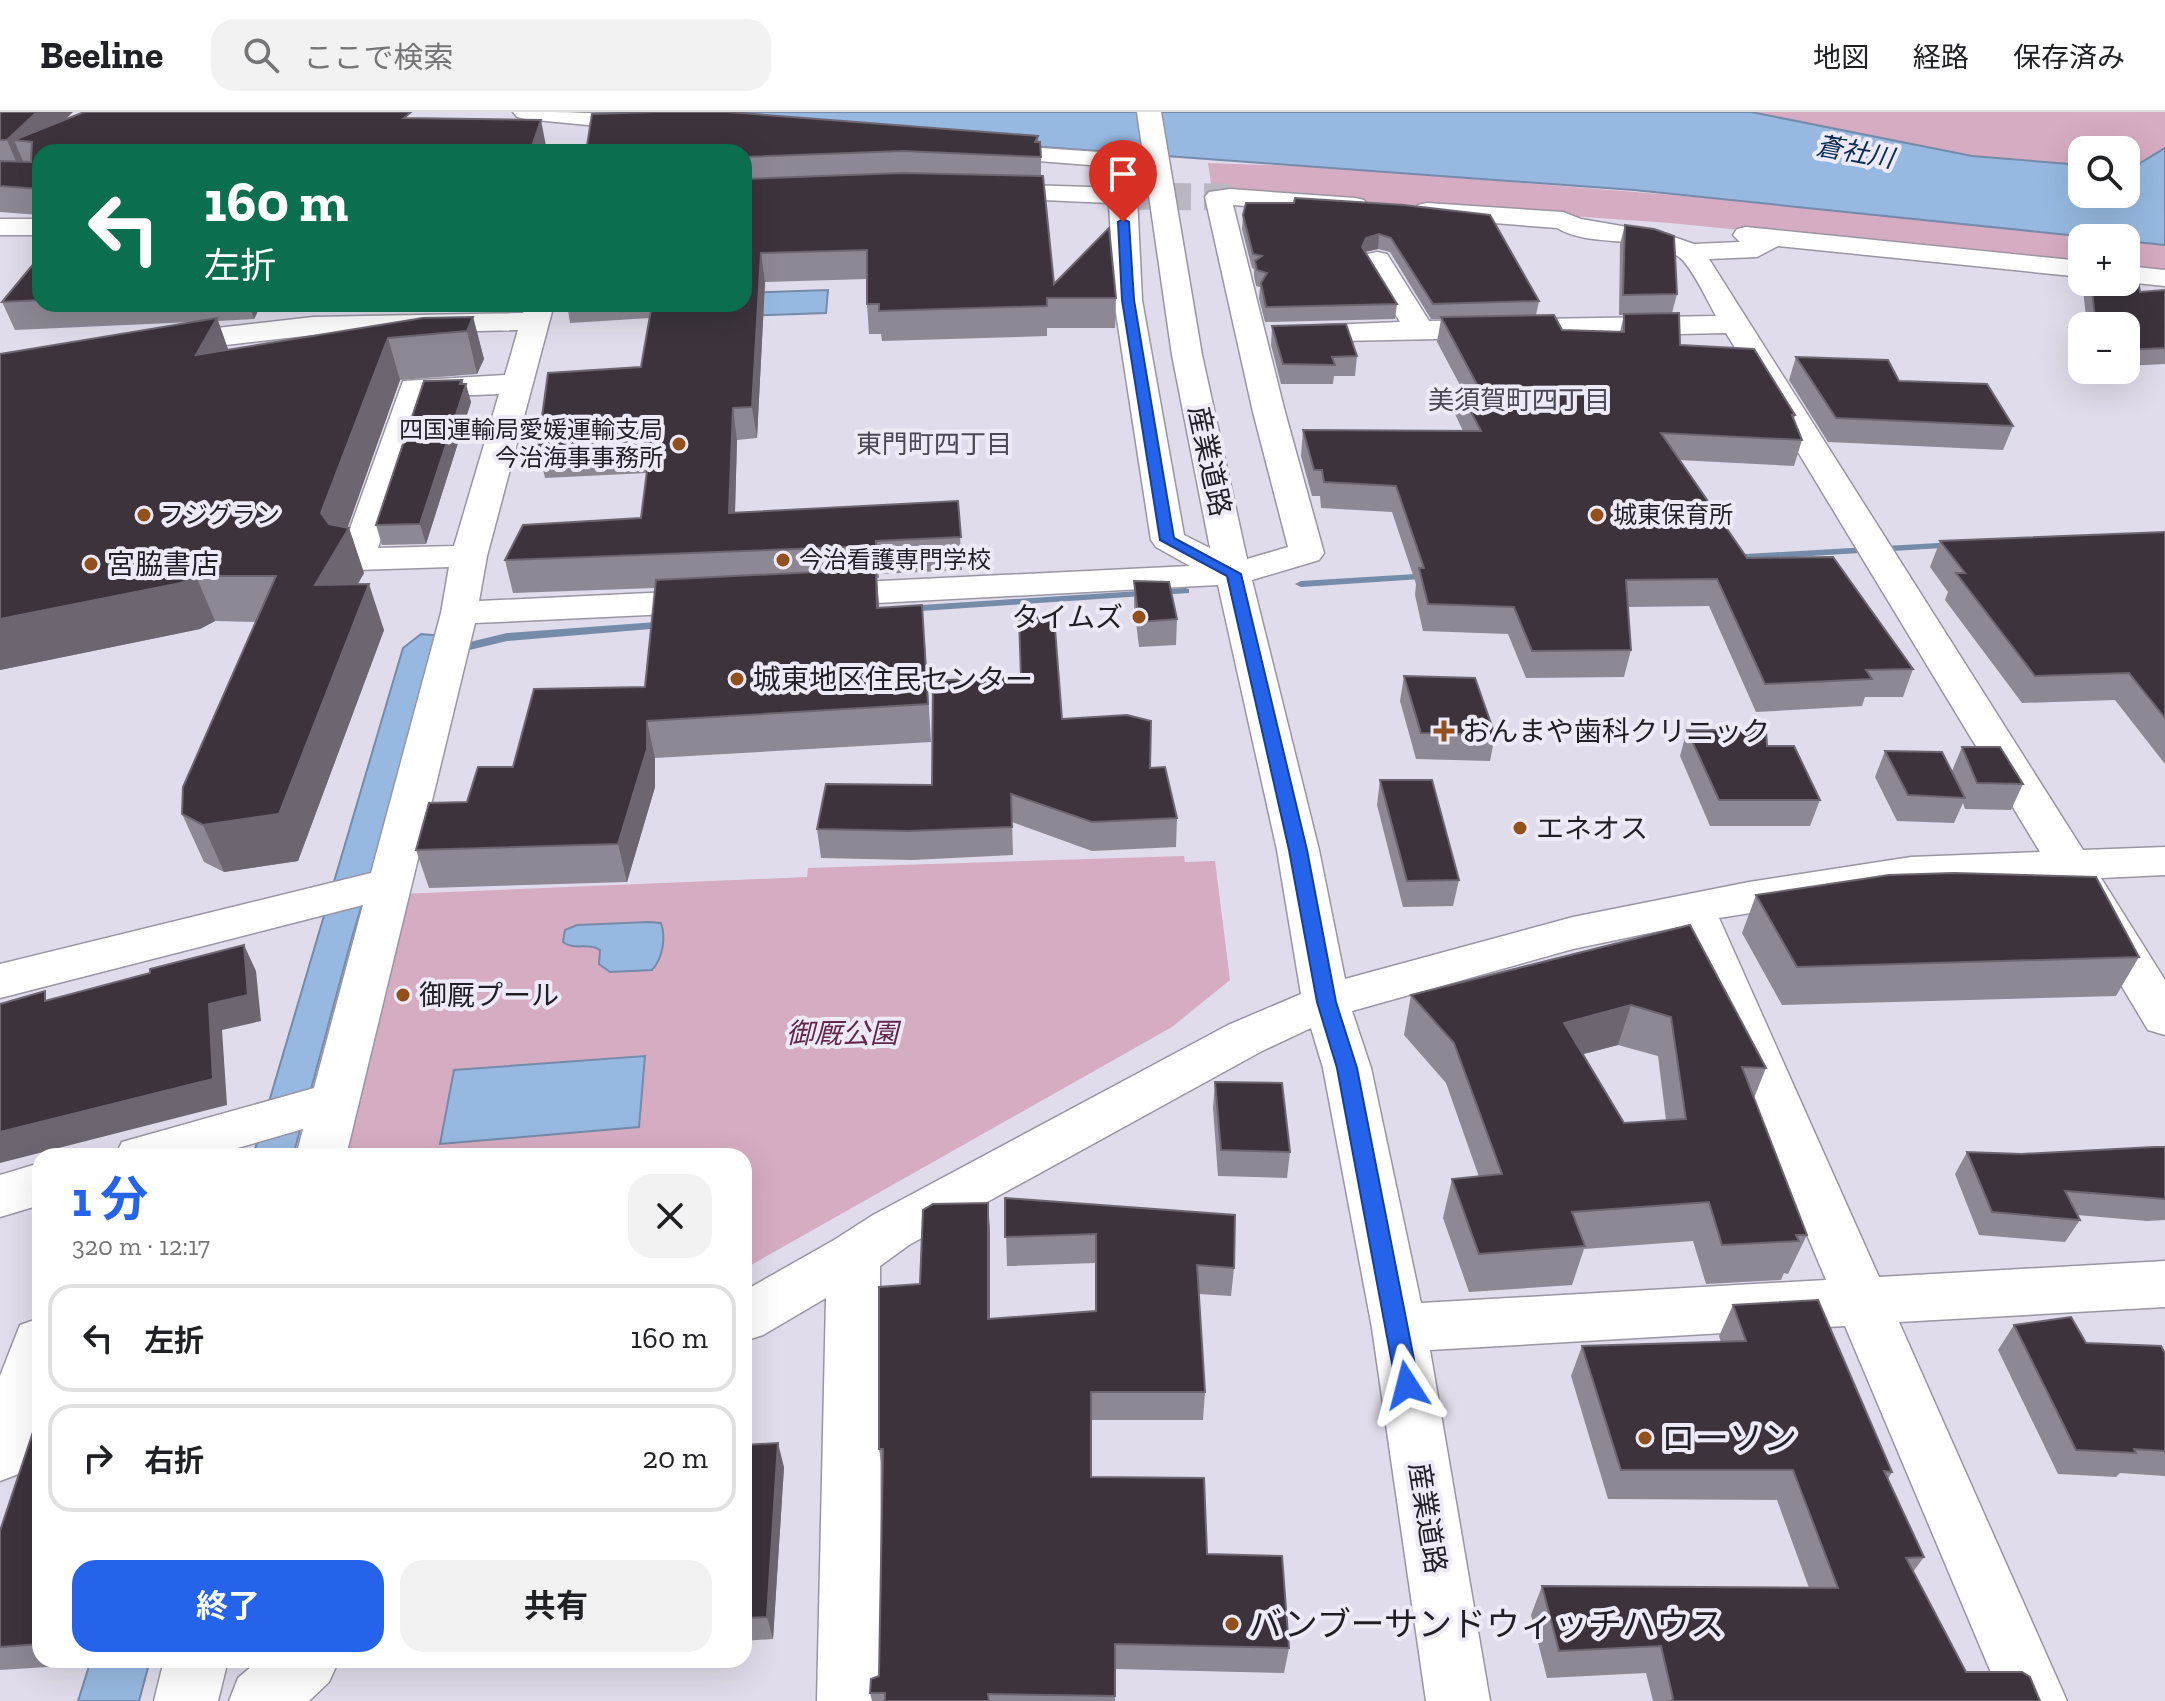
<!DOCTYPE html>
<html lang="ja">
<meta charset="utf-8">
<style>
:root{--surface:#fff;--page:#f2f2f2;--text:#202124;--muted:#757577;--line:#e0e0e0;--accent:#2563eb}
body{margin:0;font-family:"Zilla Slab","Noto Sans JP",serif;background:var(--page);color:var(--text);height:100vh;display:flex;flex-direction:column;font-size:30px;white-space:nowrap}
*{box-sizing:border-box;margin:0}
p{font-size:26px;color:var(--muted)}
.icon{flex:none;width:44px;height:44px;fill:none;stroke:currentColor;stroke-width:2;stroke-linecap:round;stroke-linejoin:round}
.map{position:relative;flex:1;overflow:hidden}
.side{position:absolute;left:32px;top:1036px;width:720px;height:520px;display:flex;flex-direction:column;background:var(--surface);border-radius:24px;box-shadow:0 8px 32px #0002}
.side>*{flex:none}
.top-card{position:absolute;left:32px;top:32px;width:720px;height:168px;border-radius:24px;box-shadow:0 8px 32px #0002;background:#0b6e4f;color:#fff;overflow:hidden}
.controls{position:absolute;left:2068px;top:24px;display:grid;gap:16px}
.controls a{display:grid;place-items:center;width:72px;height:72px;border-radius:16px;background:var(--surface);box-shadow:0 8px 32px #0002;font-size:40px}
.pin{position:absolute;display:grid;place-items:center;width:68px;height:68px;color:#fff;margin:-82px -34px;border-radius:50% 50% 50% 0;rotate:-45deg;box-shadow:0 0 8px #0007}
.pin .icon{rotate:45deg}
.me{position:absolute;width:88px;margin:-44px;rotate:351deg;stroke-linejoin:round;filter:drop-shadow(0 0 6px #0008)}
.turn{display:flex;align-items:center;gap:28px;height:168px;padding:0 40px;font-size:36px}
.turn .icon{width:104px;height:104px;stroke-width:2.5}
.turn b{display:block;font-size:56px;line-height:68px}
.round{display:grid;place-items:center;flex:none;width:84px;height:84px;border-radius:24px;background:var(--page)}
.headline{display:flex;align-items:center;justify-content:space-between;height:136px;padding:0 40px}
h1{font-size:48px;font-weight:700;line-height:60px;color:var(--accent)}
.cta{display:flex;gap:16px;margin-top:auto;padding:16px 40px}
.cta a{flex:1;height:92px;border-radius:24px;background:var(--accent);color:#fff;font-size:32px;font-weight:700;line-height:92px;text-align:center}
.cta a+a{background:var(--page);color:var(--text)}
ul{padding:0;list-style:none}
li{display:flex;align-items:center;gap:24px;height:108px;margin:0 16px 12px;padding:0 24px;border:4px solid var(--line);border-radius:24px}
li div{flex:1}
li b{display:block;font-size:30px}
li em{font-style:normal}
header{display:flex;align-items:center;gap:48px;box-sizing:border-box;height:112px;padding:0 40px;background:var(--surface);border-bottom:2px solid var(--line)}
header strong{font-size:38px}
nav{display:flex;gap:44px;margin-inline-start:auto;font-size:28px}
.search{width:560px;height:72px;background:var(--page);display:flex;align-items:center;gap:20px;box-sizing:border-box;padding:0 28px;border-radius:24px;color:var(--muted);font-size:30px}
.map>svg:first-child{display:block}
</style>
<header>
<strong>Beeline</strong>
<div class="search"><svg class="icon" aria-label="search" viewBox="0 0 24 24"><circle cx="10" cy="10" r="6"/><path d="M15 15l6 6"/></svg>ここで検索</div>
<nav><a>地図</a><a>経路</a><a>保存済み</a></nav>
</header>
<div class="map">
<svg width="2165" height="1589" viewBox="0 0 2165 1589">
<rect width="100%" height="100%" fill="#e0dceb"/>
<!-- green -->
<g fill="#d6acc2">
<polygon points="1751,0 2165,0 2165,36 2132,56 2126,55 2126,38 2082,38 2082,53 1972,44"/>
<polygon points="1208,51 1325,55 1795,93 2107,126 2082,126 2082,152 1670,111 1212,79"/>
<polygon points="2126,128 2165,133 2165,162 2126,157"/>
<polygon points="1184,744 1185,750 1215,749 1230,868 1172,915 744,1157 744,1044 342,1044 401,782 807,765 808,756"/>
</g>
<!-- water -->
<g fill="#97b9e1" stroke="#748ba9" stroke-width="2">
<polygon points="560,0 1751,0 1972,44 2082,53 2082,82 2126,82 2126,55 2132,56 2165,36 2165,133 2126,129 2126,126 2098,126 1634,78"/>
<polygon points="828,178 826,201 718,205 744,192 744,181"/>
<polygon points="421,522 442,524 351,829 293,1044 253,1044 403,536"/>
<path d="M649,810L661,811C666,826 663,846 652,858L610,860L599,852L600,838C589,830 574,839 563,830L565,818L577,813Z"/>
<polygon points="645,944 639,1015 440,1032 454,958"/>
<polygon points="91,1548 150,1548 139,1589 78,1589"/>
</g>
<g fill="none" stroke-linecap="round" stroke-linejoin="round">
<!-- stream -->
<g fill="#748ba9" fill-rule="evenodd">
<polygon points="1955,430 1959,431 1959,435 1728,449 1722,446 1728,443"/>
<polygon points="1432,461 1438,464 1436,466 1301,475 1295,472 1301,469"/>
<polygon points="1185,476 1189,477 1189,481 906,500 900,497 906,494"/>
<polygon points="670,509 676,513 674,515 507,529 453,542 447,538 449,535 507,521"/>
</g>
<!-- minor-tunnel -->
<polyline stroke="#bab6c3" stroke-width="27" stroke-dasharray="27 13" stroke-linecap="butt" points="1124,84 1230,85"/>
<!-- minor casing -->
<g stroke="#9995a3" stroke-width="3">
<g id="minor">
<path d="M513,0C561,0 612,0 658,7L662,12L658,17L650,19L525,7L517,5Z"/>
<path d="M1137,0H1161L1202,243L1247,447L1288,435L1253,300L1205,85L1209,80L1230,77L1355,86L1364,88L1368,94L1364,100L1355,102L1233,93L1285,300L1324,441L1319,448L1252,468L1319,738L1345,867L1573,805L1749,770L1911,745L2040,740L1726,221L1290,230L1280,227L1275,221L1280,215L1400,210L1363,148L1367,142L1377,140L1387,142L1429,209L1716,204C1708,190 1691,153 1679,145C1645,121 1592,137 1557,116L1418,105L1414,99L1418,93L1427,91L1563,100L1581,107L1662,121L1694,132L1740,130L1733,123L1737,117L1746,115L2082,149V165L1778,134L1757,145L1709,147L2083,738L2165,735V763L2101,766L2165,868V923L2148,918L2058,768L1911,775L1719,806L1879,1165L2165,1149V1195L1899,1210L2067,1589H2003L1845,1214L1430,1238L1490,1589H1426L1372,1216L1323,956L1311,916L1262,939L909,1133L880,1154L881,1589H817L826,1186L763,1223L744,1229V1179L834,1128L873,1103L1228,913L1301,882L1277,738L1218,473L820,494L807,491L802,483L807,475L820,472L1190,454L1156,435L1151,428L1114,188L1109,91L977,85L973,80L977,75L986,72L1124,76L1133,79L1137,84L1142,188L1184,423L1210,436L1172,243ZM1678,815L1826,1168L1421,1191L1371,956L1352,899L1573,837Z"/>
<polygon points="982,32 1127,42 1136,44 1139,49 1136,54 1127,56 973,44 970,39 973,34"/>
<rect x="0" y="107" width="40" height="16"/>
<polygon points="2126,154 2165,158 2165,174 2125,170"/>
<path d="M526,192H554L487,444L479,489L712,478L725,481L730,489L725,497L712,500L475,511L346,1044H296L303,1017L210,1044H115L122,1030L314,976L363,793L0,886V852L371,761L441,501L449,455L357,458L345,454L339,447L403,269L505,263L518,218L313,223L165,240L155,237L150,231L155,225L165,222L313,205L523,201ZM499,282L454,434L378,436L427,285Z"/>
<polygon points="40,1051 40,1093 0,1105 0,1063"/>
<polygon points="40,1206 40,1310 21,1361 0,1369 0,1264 20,1213"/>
<polygon points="164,1548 228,1548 218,1589 154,1589"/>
<polygon points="259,1548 339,1548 329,1570 309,1589 229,1589 238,1566"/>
</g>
</g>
<!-- minor -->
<use href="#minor" fill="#fff" fill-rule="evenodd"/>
</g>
<!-- wall -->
<g fill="#8e8894" fill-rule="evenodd">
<polygon points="0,0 66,7 413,7 546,34 544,40 40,40 40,103 0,100"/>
<polygon points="1038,24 1041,45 1041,64 1054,172 1116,186 1115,216 1047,216 1047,224 882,229 881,222 869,222 867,192 867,167 765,170 757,326 737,328 735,401 958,389 962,458 879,462 879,466 877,466 879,496 925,530 931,630 655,646 655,675 627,770 429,776 416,738 467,690 513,655 645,575 655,476 513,481 505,448 641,406 647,361 545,366 538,334 641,255 650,206 570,211 567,192 744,192 744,40"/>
<polygon points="1404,93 1539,189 1536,203 1562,218 1620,220 1624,203 1619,203 1620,132 1625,113 1677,182 1672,201 1680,233 1795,303 1794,307 1802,328 1794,354 1679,348 1747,446 1913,557 1903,585 1865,585 1862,594 1756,600 1709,494 1628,495 1631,538 1624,565 1526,566 1508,522 1423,519 1415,483 1416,472 1392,400 1321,396 1320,384 1312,384 1301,344 1303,318 1463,319 1455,302 1459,277 1462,277 1437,230 1441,207 1431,207 1390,140 1378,137 1365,140 1397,192 1395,207 1265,210 1259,186 1260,175 1256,174 1254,164 1254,157 1252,156 1242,117 1243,103"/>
<polygon points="40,144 40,192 336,192 260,195 254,207 218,209 228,238 473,205 484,247 477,262 400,268 347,415 349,416 364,461 357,472 384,518 298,749 224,760 204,750 182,702 256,510 215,509 200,517 0,558 0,242 192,210 15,218 2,190"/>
<polygon points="2082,167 2082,170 2126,170 2140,180 2165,178 2165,252 2126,254 2126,214 2087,214 2082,168"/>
<polygon points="1272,214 1357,244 1355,264 1334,264 1333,272 1281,272 1271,233"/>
<polygon points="1796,245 1899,269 2013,314 2003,338 1828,330 1789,268"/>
<polygon points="462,268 471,290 426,432 382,433 376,413"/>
<polygon points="2165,420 2165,652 2115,588 2022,591 1945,488 1948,480 1930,455 1940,429"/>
<polygon points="1134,469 1177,507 1176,533 1139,535 1134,494"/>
<polygon points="1404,564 1495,623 1490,649 1416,647 1400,589"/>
<polygon points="1062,607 1150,656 1177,706 1176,735 1092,739 1012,710 1013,743 912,748 821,746 817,717 932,673"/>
<polygon points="1687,618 1767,634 1820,688 1810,714 1710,714 1680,644"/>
<polygon points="1962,635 2023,672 2011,698 1965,697 1963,691 1954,711 1897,709 1875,665 1885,639 1952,659"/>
<polygon points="1380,668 1459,768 1453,794 1403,795 1377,693"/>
<polygon points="1756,783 2139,845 2116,884 1782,893 1742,821"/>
<path d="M1690,813L1766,956L1754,986L1807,1123L1788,1162L1784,1161L1781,1168L1706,1172L1693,1129L1584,1137L1572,1173L1469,1180L1443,1106L1452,1067L1479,1065L1446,971L1404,923L1411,883ZM1618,933L1658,944L1666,1008L1624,1011L1583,942Z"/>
<polygon points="1215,970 1290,1040 1287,1066 1218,1064 1213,996"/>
<polygon points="2165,1035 2165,1108 2147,1109 2077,1103 2080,1108 2065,1130 1979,1123 1955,1062 1967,1040 2021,1042"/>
<polygon points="1005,1086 1234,1156 1231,1184 1199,1182 1205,1280 1203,1308 1091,1308 1091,1365 1207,1442 1289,1536 1284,1561 1115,1557 1115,1589 872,1589 870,1581 879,1564 882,1357 879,1337 920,1172 988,1091 990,1120 990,1207 1096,1199 1095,1151 1007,1154"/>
<polygon points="1733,1193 1892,1360 1888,1367 1924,1445 1913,1460 1966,1560 2040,1589 1653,1589 1646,1561 1547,1566 1531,1503 1542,1474 1809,1476 1777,1388 1608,1387 1571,1264 1582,1234 1721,1230 1719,1224"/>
<polygon points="2014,1213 2086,1231 2165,1241 2165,1364 2120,1361 2116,1365 2058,1362 1998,1238"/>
<polygon points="40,1299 40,1548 66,1548 64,1554 0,1558 0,1419"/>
<polygon points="744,1333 784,1355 773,1527 744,1529"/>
</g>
<!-- shaded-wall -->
<g fill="#6d6671">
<polygon points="37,0 73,0 35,38 32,30 14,28 23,49 18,54 7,28"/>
<polygon points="541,8 546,34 544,40 530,40"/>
<polygon points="1379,122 1378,137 1364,140 1362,135 1366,126"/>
<polygon points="761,141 765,170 757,326 752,295"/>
<polygon points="249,192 259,192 260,195 254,207"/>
<polygon points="473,205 484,247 477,262 467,219"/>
<polygon points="217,206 232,248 196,243"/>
<polygon points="388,226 400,268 345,423 349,416 364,461 332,519 315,473 321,401"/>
<polygon points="462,268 464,278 466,272 471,290 426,432 420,412"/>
<polygon points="733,296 737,328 734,434 729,401"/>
<polygon points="876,457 879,493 880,533 877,496"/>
<polygon points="196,464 215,509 200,517 0,558 0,507"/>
<polygon points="369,472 384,518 298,749 224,760 203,713"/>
<polygon points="647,609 655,646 655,675 627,770 618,732"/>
<polygon points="244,833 256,859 261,909 222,918 227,993 0,1051 0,1020 209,892"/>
<polygon points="1631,893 1618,933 1553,950 1564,911"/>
<polygon points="988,1091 990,1120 990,1236 988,1207"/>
<polygon points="778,1331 784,1355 773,1527 767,1505"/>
</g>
<!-- building -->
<g fill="#3c333d" stroke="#6d6671" stroke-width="2" fill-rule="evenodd">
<polygon points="0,0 37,0 7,28 0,28"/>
<polygon points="84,0 411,0 404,6 541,8 530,40 40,40 40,77 0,74 0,49 31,50 32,30 14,28"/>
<polygon points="655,0 728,0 1038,24 1035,30 1040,30 1041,45 903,39 744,45 744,40 586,40 592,2"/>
<polygon points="903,61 1043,64 1054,172 1109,116 1116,186 1047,186 1047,194 879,199 879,192 867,192 867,138 761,141 752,295 733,296 729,401 958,389 961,425 876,429 876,434 505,448 523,413 641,406 651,328 538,334 548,261 641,255 652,192 744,192 744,67"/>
<polygon points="1295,86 1404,93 1490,103 1539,189 1433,192 1391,126 1379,122 1366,126 1362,135 1397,192 1266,195 1261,171 1267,161 1257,158 1255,149 1262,144 1253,142 1243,103 1246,91 1294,91"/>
<polygon points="1625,113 1654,117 1674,124 1677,182 1623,183"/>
<polygon points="40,144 40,188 2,190"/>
<polygon points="2126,156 2136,157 2140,180 2165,178 2165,236 2126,238 2126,214 2096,214 2091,170 2126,170"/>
<polygon points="1679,201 1680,233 1754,237 1795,303 1792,303 1802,328 1661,321 1747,446 1833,445 1913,557 1866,558 1872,567 1765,572 1717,467 1626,468 1631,538 1532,539 1514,495 1428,492 1419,456 1424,456 1396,374 1324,370 1322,358 1314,358 1303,318 1481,319 1459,277 1479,276 1441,205 1554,203 1562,218 1624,220 1624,202"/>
<polygon points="473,205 467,219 388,226 321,401 329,412 349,416 315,473 369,472 279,702 203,713 182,702 183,675 276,464 196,464 181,471 0,507 0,242 217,206 196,243 423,206"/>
<polygon points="1346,212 1357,244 1332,245 1335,253 1283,252 1272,214"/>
<polygon points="1796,245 1888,248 1899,269 1987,272 2013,314 1836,306"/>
<polygon points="462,268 460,272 466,272 420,412 376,413 424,269"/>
<polygon points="2165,420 2165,606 2129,561 2035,564 1956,461 1965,461 1940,429"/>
<polygon points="876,457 877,496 922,493 928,592 647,609 647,637 618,732 416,738 429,691 467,690 478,655 513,655 534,577 645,575 656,468"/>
<polygon points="1134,469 1169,470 1177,507 1139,510"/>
<polygon points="1054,504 1062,607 1127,603 1151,609 1150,656 1165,655 1177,706 1092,710 1011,682 1012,715 909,719 817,717 826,672 932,673 933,569 1021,564 1019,506"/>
<polygon points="1404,564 1475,566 1495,623 1421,621"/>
<polygon points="1687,618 1766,618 1767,634 1794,634 1820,688 1719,688"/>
<polygon points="1962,635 2000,635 2023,672 1977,671"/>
<polygon points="1885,639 1942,640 1965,686 1908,683"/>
<polygon points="1380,668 1432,668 1459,768 1407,769"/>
<polygon points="1954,761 2096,765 2139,845 1797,855 1756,783 1889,763"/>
<path d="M1690,813L1766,956L1742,955L1807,1123H1796L1799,1129L1722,1133L1709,1090L1572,1100L1585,1134L1479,1142L1452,1067L1502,1062L1454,931L1411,883ZM1631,893L1671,905L1686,1007L1624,1011L1564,911Z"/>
<polygon points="244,833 248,883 209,892 213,967 0,1020 0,892 45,879 45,889 150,861 150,857"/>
<polygon points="1215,970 1282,971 1290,1040 1221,1038"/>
<polygon points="2154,1035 2165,1035 2165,1087 2065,1079 2080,1108 1992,1100 1967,1040 2021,1042"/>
<polygon points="1005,1086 1235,1103 1234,1156 1197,1153 1205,1280 1091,1280 1091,1365 1204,1366 1207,1442 1282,1444 1289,1536 1115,1532 1115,1584 988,1582 989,1589 885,1589 885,1581 870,1581 871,1567 879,1564 883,1337 879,1337 879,1175 920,1172 923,1098 933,1092 988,1091 988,1207 1096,1199 1096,1122 1005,1125"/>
<polygon points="1818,1188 1892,1360 1884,1359 1924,1445 1906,1446 1966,1560 2022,1560 2030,1565 2040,1589 1672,1589 1673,1586 1661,1534 1559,1539 1542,1474 1838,1476 1793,1358 1621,1358 1582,1234 1746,1229 1733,1193"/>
<polygon points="2071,1205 2086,1231 2161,1234 2165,1241 2165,1339 2134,1337 2136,1341 2076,1338 2014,1213"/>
<polygon points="40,1299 40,1532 0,1535 0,1419"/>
<polygon points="778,1331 767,1505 744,1506 744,1333"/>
</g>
<!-- route -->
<polygon fill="#2563eb" stroke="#184099" stroke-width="2" points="1123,107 1129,110 1134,188 1174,426 1241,462 1307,738 1336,890 1357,956 1419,1273 1416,1281 1407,1284 1399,1281 1396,1273 1337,956 1317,890 1289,738 1227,464 1160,428 1122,188 1118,110"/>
<!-- markers -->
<g fill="#91501c" stroke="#eeeaf8" stroke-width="3">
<circle cx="679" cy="332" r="8"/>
<circle cx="144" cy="403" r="8"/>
<circle cx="1597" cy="403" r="8"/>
<circle cx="783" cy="448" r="8"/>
<circle cx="91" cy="452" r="8"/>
<circle cx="1139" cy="505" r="8"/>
<circle cx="737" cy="567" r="8"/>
<path d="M1440 607h8v8h8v8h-8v8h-8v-8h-8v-8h8z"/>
<circle cx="1520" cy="716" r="8"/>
<circle cx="403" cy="883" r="8"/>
<circle cx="1645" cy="1326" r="8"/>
<circle cx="1232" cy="1512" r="8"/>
</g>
<g text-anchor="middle" stroke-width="8" stroke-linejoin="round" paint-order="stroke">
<!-- far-poi labels -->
<g font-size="24" fill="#211f25" stroke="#eeeaf8" text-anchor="start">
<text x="663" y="326" text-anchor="end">四国運輸局愛媛運輸支局<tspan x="663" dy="28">今治海事事務所</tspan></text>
<text x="160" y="411">フジグラン</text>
<text x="1613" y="411">城東保育所</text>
<text x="799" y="456">今治看護専門学校</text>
</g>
<!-- far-water labels -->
<g font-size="26" font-style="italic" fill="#082d52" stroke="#eeeaf8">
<text transform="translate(1855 40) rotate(10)" y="9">蒼社川</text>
</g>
<!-- far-neighbourhood labels -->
<g font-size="26" fill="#4b4753" stroke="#eeeaf8">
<text x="1519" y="297">美須賀町四丁目</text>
<text x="934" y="341">東門町四丁目</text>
</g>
<!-- street labels -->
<g font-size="28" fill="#211f25" stroke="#eeeaf8">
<text transform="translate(1210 349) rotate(78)" y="10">産業道路</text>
<text transform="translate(1428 1406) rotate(81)" y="10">産業道路</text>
</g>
<!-- poi labels -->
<g font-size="28" fill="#211f25" stroke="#eeeaf8" text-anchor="start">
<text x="107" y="462">宮脇書店</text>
<text x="1123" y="515" text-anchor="end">タイムズ</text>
<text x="753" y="577">城東地区住民センター</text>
<text x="1462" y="629">おんまや歯科クリニック</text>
<text x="1536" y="726">エネオス</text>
<text x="419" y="893">御厩プール</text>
</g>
<!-- park labels -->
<g font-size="28" font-style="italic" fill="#63274c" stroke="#eeeaf8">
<text x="842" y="931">御厩公園</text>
</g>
<!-- near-poi labels -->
<g font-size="34" fill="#211f25" stroke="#eeeaf8" text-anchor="start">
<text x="1661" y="1338">ローソン</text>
<text x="1248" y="1524">バンブーサンドウィッチハウス</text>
</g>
</g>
</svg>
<div class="controls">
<a><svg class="icon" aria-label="search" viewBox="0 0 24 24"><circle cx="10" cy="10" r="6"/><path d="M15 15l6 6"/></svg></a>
<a>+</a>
<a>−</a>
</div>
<div class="pin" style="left:1123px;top:110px;background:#d93025"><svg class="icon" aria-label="arrive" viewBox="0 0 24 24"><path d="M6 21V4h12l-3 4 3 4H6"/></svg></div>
<svg class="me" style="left:1407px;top:1273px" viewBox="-20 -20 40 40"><path d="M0-17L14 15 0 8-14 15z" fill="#2563eb" stroke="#fff" stroke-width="4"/></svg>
<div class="top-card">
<div class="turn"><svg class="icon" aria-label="left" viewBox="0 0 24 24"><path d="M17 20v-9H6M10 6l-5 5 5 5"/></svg><div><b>160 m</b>左折</div></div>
</div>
<section class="side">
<div class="headline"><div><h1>1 分</h1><p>320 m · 12:17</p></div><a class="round"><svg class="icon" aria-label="close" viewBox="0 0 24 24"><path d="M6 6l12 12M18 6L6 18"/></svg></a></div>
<ul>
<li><svg class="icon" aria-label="left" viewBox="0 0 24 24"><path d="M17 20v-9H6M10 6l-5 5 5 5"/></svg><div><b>左折</b></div><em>160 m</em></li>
<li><svg class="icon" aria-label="right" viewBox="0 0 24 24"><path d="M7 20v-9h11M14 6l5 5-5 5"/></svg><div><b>右折</b></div><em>20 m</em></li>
</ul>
<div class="cta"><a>終了</a><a>共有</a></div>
</section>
</div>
